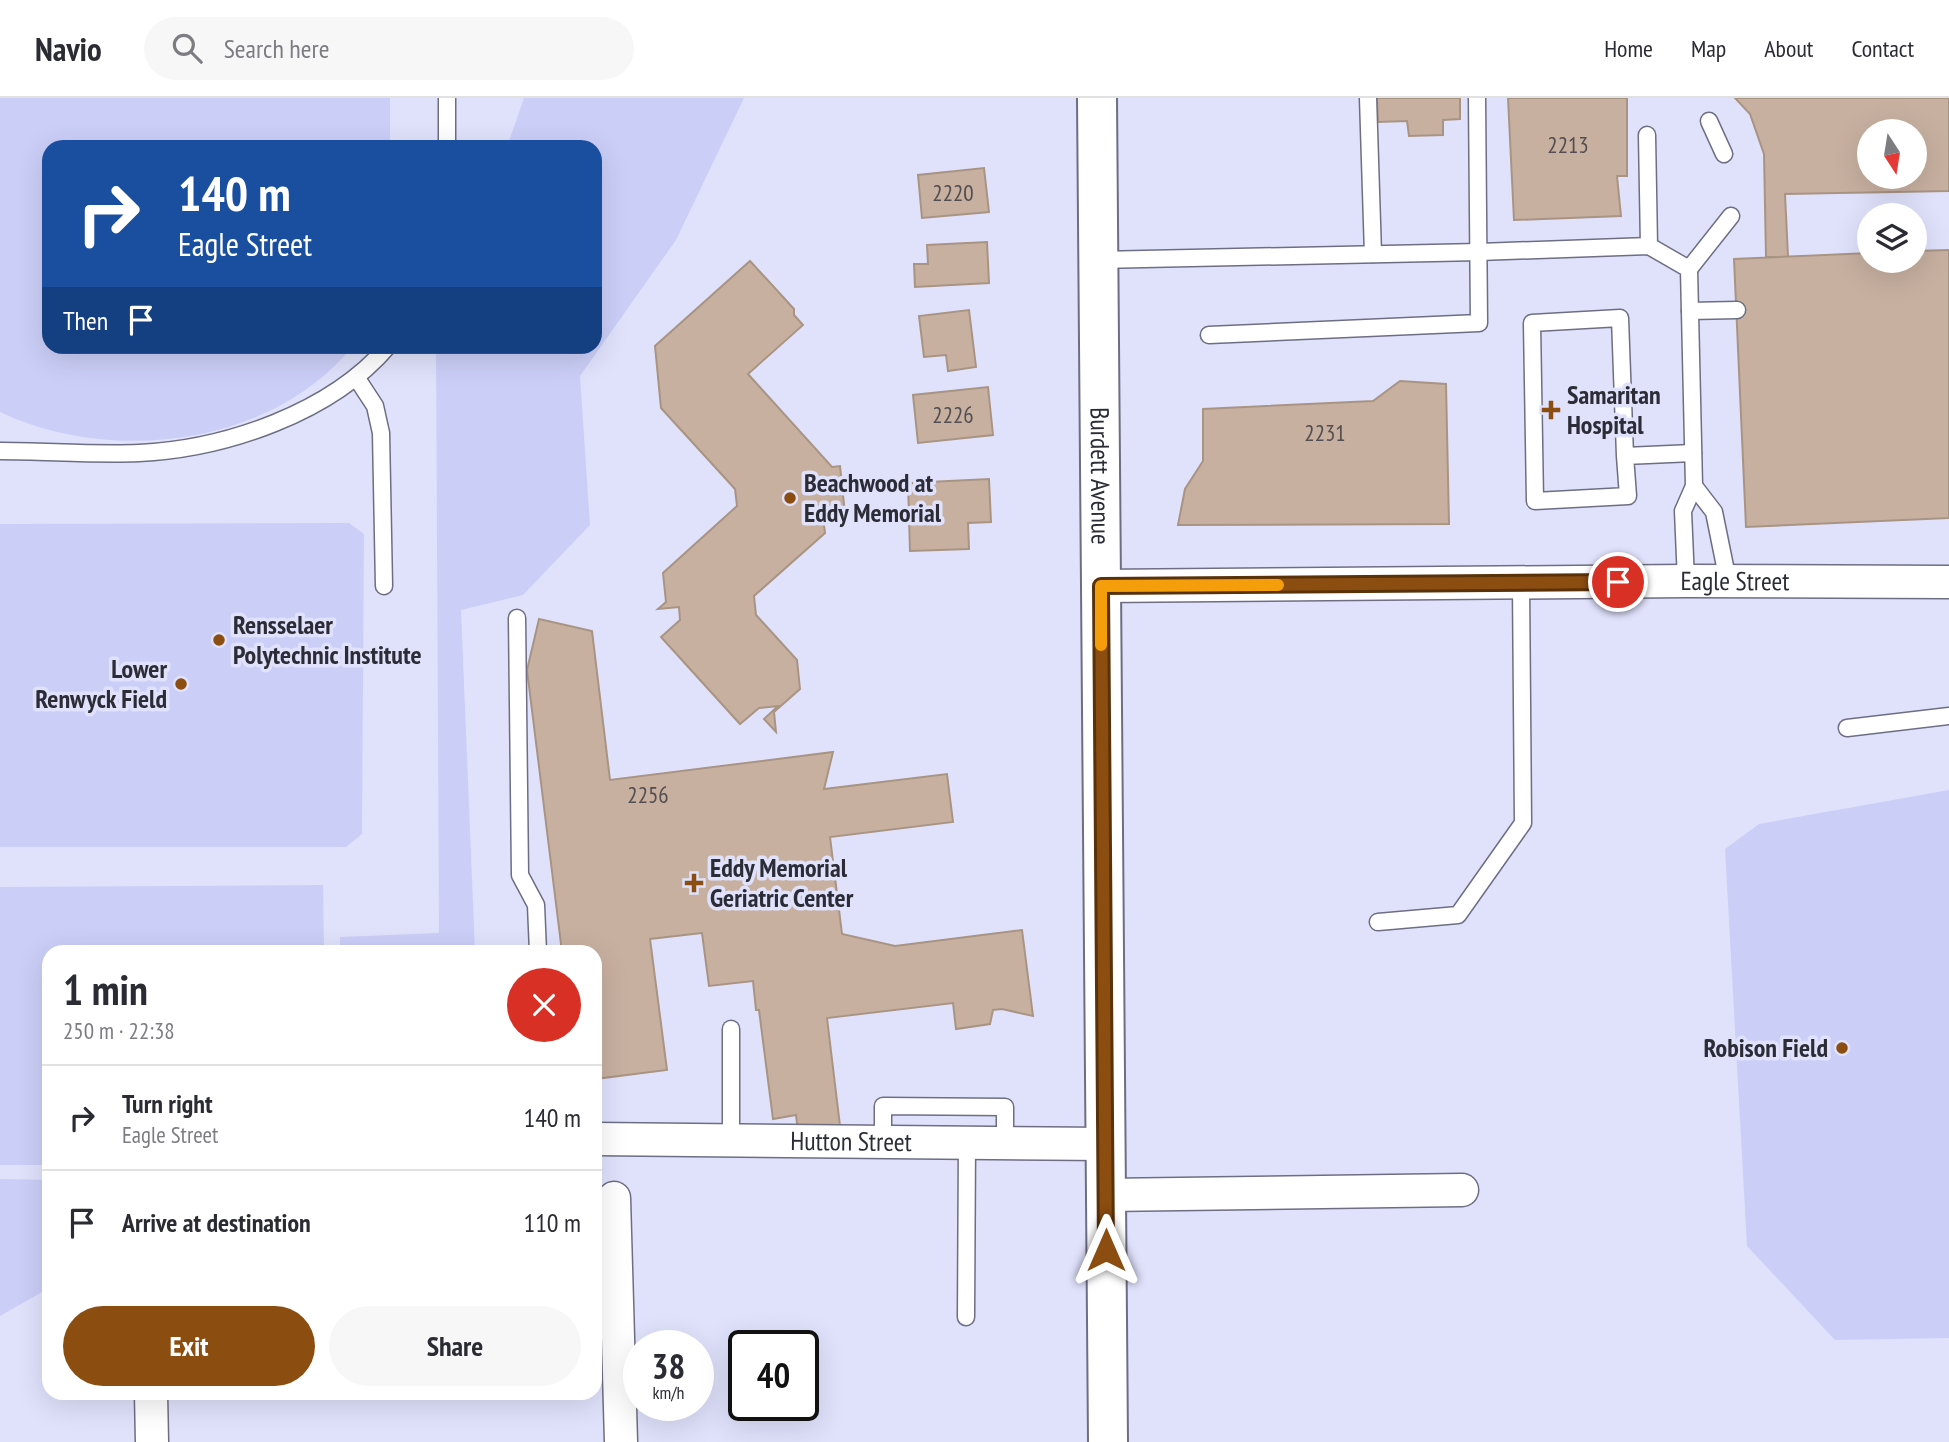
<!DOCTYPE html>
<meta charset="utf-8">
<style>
:root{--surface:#fff;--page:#f7f7f7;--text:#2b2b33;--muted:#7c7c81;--line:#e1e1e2;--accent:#8b4d10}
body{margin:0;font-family:"PT Sans Narrow",sans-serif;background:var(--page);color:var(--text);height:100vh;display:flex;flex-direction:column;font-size:26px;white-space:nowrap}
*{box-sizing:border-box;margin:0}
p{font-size:23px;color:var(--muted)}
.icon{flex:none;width:38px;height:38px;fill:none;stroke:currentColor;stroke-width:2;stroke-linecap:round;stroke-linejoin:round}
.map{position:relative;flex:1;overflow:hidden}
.drawer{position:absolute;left:42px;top:847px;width:560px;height:455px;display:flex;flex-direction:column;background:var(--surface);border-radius:21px;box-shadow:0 7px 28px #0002}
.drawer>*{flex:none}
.guide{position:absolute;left:42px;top:42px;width:560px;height:214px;border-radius:21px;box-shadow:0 7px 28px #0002;background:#1a4fa0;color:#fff;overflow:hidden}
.needle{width:46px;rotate:168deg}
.fabs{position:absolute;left:1857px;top:21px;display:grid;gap:14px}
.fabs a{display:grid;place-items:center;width:70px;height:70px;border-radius:50%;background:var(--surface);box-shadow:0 7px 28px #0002;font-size:35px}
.speed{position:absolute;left:623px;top:1232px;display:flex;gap:14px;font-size:35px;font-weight:700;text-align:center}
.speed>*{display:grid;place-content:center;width:91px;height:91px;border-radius:50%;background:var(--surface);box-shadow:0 7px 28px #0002;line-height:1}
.speed small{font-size:18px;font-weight:400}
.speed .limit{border:4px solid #111;border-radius:10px;background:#fff;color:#111}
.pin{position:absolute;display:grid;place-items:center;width:60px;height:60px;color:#fff;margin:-30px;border:4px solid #fff;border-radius:50%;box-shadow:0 2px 7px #0007}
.me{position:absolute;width:77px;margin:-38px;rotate:0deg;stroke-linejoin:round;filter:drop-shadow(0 0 5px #0008)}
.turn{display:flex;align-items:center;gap:24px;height:147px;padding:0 21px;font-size:32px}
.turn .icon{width:91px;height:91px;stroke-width:2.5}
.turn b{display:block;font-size:49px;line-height:60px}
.then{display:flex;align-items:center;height:66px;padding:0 21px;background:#0003;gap:14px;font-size:26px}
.round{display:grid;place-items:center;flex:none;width:74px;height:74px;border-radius:37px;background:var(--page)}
.overview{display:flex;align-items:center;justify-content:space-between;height:119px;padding:0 21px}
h1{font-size:42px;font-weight:800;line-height:52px}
.primary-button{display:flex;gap:14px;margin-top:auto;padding:14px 21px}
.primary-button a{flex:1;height:80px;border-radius:42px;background:var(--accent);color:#fff;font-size:28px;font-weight:800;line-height:80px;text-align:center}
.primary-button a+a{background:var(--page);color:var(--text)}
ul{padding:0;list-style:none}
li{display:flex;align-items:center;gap:21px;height:105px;padding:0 21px;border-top:2px solid var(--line)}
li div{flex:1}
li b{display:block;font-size:26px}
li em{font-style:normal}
header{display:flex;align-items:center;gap:42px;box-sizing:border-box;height:98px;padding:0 35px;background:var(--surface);border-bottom:2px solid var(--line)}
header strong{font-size:33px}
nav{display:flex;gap:38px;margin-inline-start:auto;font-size:24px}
.search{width:490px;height:63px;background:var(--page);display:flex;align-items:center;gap:18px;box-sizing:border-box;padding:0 24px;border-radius:38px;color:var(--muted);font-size:26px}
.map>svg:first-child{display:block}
</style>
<header>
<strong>Navio</strong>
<div class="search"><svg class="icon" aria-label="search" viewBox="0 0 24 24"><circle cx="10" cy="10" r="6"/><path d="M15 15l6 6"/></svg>Search here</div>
<nav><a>Home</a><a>Map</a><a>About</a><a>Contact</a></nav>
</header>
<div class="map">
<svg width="1949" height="1344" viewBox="0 0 1949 1344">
<rect width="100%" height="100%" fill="#e0e2fc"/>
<!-- green -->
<g fill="#cbcef7">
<path d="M0,0H390V49H49V248L352,249C271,348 112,367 0,314Z"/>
<polygon points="524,0 744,0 676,142 580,278 590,427 523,497 461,512 475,854 340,854 340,839 439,835 436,249 595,248 595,49 507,49"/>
<polygon points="349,425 364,436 362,736 346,749 0,749 0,426"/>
<polygon points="1949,692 1949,1240 1835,1242 1747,1148 1725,751 1759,726"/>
<polygon points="323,787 324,854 49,854 49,1067 0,1067 0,789"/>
<polygon points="0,1081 49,1082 49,1190 0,1218"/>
</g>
<!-- building -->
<g fill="#c7b0a0" stroke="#a99484" stroke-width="2" fill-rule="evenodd">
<polygon points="1377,0 1460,0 1460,21 1443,22 1443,37 1409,38 1407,23 1378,24"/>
<polygon points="1508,0 1627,0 1627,78 1617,78 1621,118 1514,122"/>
<path d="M1735,0H1949V93L1785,96L1788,159H1766L1764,56L1750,16ZM1869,33H1914V79H1869Z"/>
<polygon points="984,70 989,114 922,120 918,77"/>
<polygon points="987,144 989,185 915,189 914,166 928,166 927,147"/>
<polygon points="1949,152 1949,420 1746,429 1734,161 1869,155 1869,163 1914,163 1914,153"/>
<polygon points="750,163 794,211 794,217 803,227 748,276 832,369 840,368 845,416 823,419 825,435 754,498 756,517 797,562 800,591 774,614 776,634 764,621 778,608 759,610 740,626 661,539 680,522 679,509 658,511 666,504 663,475 737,408 735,391 661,310 655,248"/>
<polygon points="969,212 976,269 948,273 946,257 924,259 919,218"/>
<polygon points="1400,283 1446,286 1449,426 1178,427 1185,391 1203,363 1203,311 1373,303"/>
<polygon points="988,289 993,337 918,345 913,297"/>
<polygon points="989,381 991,424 968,425 969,451 910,453 908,385"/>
<polygon points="539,521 592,533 610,682 833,654 824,691 947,676 953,724 830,739 842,836 895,848 1022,832 1033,918 1002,911 993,912 990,926 956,931 953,905 827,920 840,1028 798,1034 796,1017 773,1021 759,912 756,912 753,883 709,888 702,835 650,841 667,972 595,981 595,854 562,854 527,572"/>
</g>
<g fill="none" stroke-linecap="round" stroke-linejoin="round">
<!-- lane casing -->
<g stroke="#6d6e84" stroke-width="19">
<g id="lane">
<polyline points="1368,0 1373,156"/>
<polyline points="1709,23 1724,56"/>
<polyline points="1647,37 1649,148"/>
<polyline points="447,49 447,0"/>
<polyline points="1098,162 1479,154 1649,148 1689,171 1694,388 1683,413 1686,483"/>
<polyline points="1689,171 1731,118"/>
<polyline points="1690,213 1737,212"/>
<polyline points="1209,237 1479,225 1477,0"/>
<polyline points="356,279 375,308 381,335 384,488"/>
<path d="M0,353C46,353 93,357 139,355C225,351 331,315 388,248"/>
<polyline points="1625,358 1628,398 1535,403 1532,225 1620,220 1625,358 1693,355"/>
<polyline points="1694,388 1714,414 1728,483"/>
<polyline points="517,520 520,777 536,807 538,854"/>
<polyline points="1847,630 1949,618"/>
<polyline points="1378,824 1458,817 1523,725 1521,486"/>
<polyline points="731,1042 731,931"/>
<polyline points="883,1044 883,1008 1005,1009 1005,1045"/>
<polyline points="966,1219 967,1044"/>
</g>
</g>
<!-- street casing -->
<g stroke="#6d6e84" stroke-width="35">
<g id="street">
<path id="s1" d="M1101,488L1686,483L1949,484"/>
<path id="s2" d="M595,1041L1105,1046"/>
<polyline points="1106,1097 1462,1092"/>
<polyline points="614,1100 621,1344"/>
<polyline points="151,1295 152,1344"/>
</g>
</g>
<!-- secondary casing -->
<g stroke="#6d6e84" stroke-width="42">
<g id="secondary">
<path id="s3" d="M1097,0L1108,1344"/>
</g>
</g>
<!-- lane -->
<use href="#lane" stroke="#fff" stroke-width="16"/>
<!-- street -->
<use href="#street" stroke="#fff" stroke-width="32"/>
<!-- secondary -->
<use href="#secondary" stroke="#fff" stroke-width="38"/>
</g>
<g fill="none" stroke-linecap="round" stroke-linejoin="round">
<!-- route casing -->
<g stroke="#5a320a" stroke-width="18">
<polyline id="route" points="1106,1152 1101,488 1618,484"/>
</g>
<!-- route -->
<use href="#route" stroke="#8b4d10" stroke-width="12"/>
<!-- slow -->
<polyline stroke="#f59e0b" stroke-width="12" points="1101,547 1101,488 1278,487"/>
</g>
<!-- markers -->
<g fill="#8b4d10" stroke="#e0e2fc" stroke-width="2.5">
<path d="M1547.5 301.5h7v7h7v7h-7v7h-7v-7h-7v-7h7z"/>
<circle cx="790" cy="400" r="7"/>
<circle cx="219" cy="542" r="7"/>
<circle cx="181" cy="586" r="7"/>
<path d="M690.5 774.5h7v7h7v7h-7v7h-7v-7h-7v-7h7z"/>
<circle cx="1842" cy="950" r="7"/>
</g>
<g text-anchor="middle" stroke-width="7" stroke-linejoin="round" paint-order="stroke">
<!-- number labels -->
<g font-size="23" fill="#524d50">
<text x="1568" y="55">2213</text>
<text x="953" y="103">2220</text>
<text x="953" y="325">2226</text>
<text x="1325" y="343">2231</text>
<text x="648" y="705">2256</text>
</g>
<!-- poi labels -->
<g font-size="26" font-weight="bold" fill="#2b2c35" stroke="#e0e2fc" text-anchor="start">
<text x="1567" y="306">Samaritan<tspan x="1567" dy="30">Hospital</tspan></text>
<text x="804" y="394">Beachwood at<tspan x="804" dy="30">Eddy Memorial</tspan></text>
<text x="233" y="536">Rensselaer<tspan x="233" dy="30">Polytechnic Institute</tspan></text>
<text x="167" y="580" text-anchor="end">Lower<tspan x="167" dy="30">Renwyck Field</tspan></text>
<text x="710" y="779">Eddy Memorial<tspan x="710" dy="30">Geriatric Center</tspan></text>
<text x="1828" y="959" text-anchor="end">Robison Field</text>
</g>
<!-- street labels -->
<g font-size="26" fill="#2b2c35" stroke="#e0e2fc">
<text dy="9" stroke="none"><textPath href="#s3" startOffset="378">Burdett Avenue</textPath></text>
<text dy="9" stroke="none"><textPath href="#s1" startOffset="634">Eagle Street</textPath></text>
<text dy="9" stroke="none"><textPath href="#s2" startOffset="256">Hutton Street</textPath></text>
</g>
</g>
</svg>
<div class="fabs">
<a><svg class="needle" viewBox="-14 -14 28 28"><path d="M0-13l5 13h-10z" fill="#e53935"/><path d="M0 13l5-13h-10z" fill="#7c7c81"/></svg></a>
<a><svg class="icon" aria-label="layers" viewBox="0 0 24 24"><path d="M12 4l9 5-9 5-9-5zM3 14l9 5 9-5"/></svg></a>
</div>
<div class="speed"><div>38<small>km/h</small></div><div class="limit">40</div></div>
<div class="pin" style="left:1618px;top:484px;background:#d93025"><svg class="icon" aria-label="arrive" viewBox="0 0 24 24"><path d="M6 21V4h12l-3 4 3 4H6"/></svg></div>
<svg class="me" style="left:1106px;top:1152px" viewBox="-20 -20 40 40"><path d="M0-17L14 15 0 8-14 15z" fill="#8b4d10" stroke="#fff" stroke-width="4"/></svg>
<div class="guide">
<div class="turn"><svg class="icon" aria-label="right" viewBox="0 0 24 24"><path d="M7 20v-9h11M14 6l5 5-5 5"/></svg><div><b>140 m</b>Eagle Street</div></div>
<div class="then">Then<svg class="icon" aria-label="arrive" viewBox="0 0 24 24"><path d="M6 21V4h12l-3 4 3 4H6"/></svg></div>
</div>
<section class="drawer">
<div class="overview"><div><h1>1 min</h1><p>250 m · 22:38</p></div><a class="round" style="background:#d93025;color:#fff"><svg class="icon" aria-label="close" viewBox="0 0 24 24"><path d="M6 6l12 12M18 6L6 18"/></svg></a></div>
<ul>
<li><svg class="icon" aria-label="right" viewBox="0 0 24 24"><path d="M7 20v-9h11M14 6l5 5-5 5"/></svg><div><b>Turn right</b><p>Eagle Street</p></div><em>140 m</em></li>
<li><svg class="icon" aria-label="arrive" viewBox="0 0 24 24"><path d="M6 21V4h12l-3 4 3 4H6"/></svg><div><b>Arrive at destination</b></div><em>110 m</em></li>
</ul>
<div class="primary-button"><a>Exit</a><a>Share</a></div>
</section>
</div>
